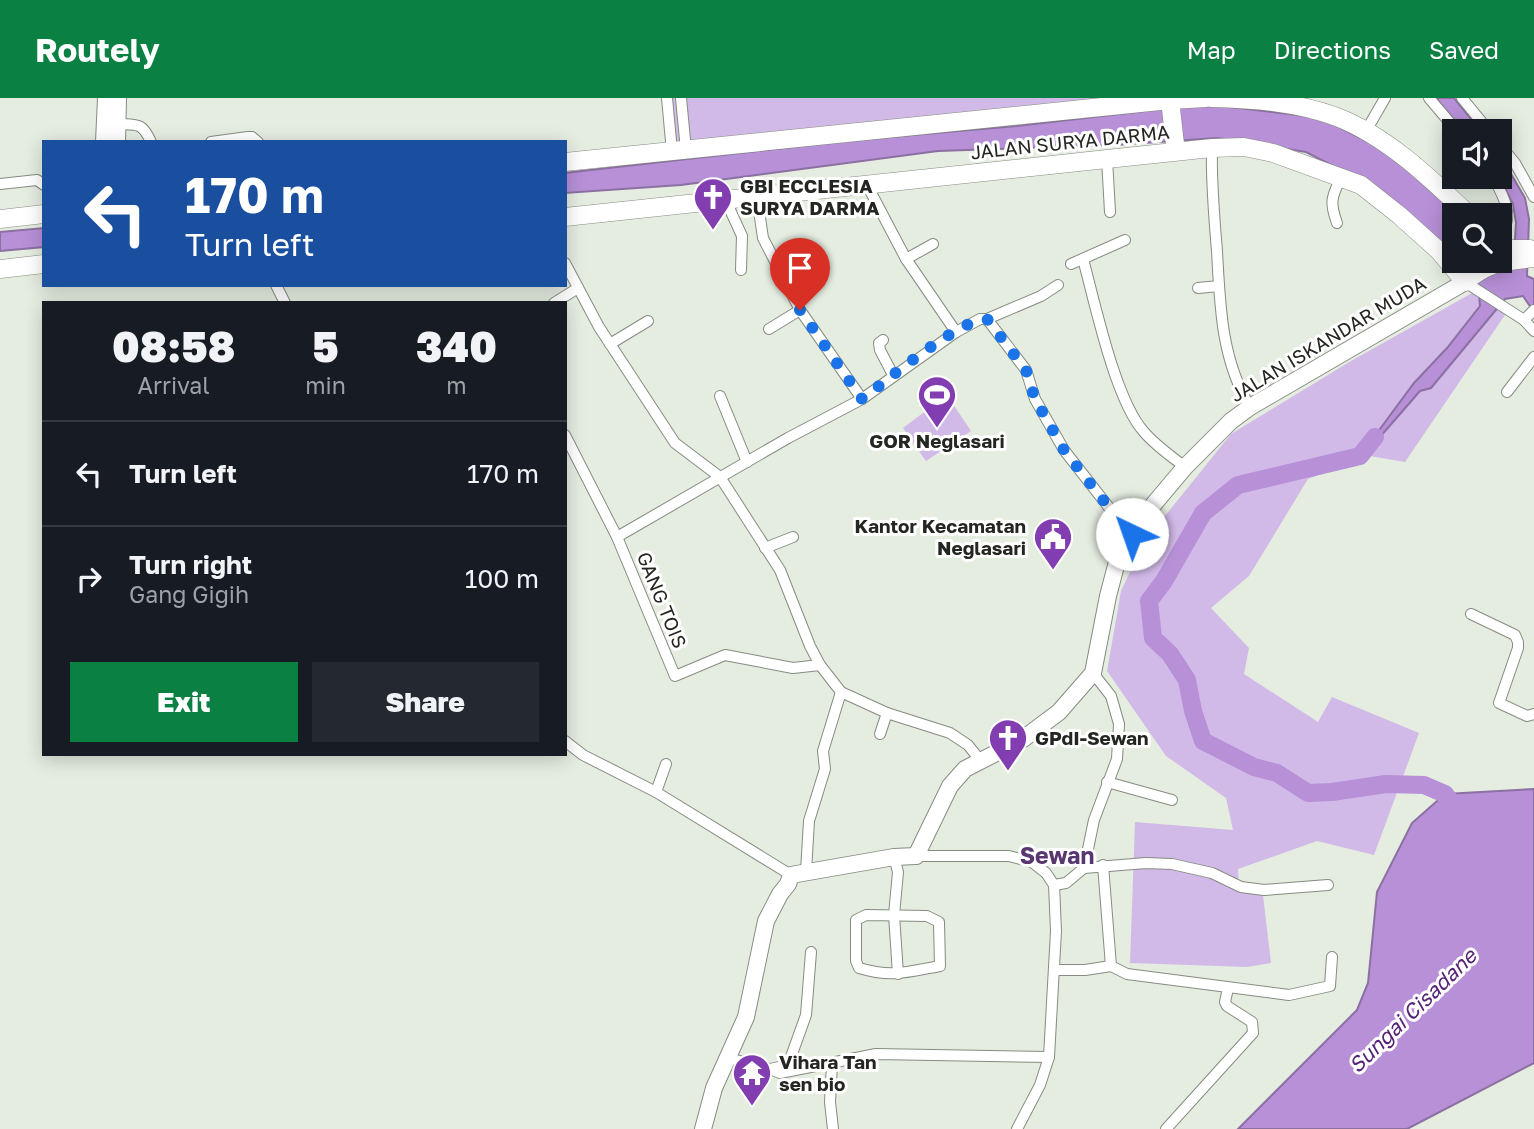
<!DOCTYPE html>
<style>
:root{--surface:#171b24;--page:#242831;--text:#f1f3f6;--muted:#9ea1a6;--line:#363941;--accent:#0b8043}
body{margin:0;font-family:"Golos Text",sans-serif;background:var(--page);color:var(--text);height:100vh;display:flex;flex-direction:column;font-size:26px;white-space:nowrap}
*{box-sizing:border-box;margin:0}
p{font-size:23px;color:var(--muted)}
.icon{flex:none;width:38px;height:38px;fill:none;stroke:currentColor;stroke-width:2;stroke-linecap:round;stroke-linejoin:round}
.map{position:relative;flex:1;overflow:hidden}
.side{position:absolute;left:42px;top:203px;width:525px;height:455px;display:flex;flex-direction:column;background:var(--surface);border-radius:0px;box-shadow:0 4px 18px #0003}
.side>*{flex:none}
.hud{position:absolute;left:42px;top:42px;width:525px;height:147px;border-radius:0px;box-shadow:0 4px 18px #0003;background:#1a4fa0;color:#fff;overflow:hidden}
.controls{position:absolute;left:1442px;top:21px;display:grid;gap:14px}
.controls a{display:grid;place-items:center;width:70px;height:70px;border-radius:0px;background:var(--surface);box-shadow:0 4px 18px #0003;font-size:35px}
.pin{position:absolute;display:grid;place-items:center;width:60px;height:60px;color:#fff;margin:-72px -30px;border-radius:50% 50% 50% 0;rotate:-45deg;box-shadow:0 0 7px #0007}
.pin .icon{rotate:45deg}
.me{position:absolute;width:77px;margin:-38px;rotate:318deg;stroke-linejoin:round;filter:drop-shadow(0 0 5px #0008)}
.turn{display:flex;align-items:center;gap:24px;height:147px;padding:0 28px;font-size:32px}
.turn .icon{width:91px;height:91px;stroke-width:2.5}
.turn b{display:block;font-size:49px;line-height:60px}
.eta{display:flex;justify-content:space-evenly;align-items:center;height:119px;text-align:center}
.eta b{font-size:42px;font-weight:800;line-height:49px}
.cta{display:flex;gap:14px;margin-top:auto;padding:14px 28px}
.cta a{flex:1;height:80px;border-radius:0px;background:var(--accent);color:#fff;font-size:28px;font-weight:800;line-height:80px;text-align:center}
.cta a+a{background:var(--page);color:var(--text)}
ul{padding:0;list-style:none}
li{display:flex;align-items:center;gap:21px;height:105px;padding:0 28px;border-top:2px solid var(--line)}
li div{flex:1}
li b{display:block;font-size:26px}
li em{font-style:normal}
header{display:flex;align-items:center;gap:42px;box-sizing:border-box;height:98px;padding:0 35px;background:var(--accent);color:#fff}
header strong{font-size:33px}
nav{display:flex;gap:38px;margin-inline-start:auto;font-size:24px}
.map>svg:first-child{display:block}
</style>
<header>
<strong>Routely</strong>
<nav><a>Map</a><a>Directions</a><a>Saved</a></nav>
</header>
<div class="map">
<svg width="1534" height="1031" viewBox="0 0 1534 1031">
<rect width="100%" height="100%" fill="#e5ece0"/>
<!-- green -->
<g fill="#d2bae8">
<polygon points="672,0 1202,0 1082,15 993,31 690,56 675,61"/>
<polygon points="1481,190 1507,214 1405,364 1370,358 1308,381 1249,478 1211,510 1249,550 1244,576 1318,624 1332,599 1419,635 1374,757 1317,743 1238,771 1239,791 1262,789 1271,865 1247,869 1130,865 1135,724 1233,732 1226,700 1166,658 1107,573 1121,493 1144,444 1231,336 1351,263"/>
<polygon points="947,297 971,333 926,363 903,330"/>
</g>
<!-- water -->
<g fill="#b790d8" stroke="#8b70a1" stroke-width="2">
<polygon points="1436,0 1454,0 1481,33 1463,33"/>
<polygon points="1205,6 1322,20 1407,64 1458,117 1454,117 1454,157 1380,92 1306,54 1217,40 1114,47 938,53 681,87 565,95 565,75 854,42 1017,28"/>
<polygon points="1500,57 1525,100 1529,121 1527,178 1534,181 1534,214 1523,198 1505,201 1431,290 1420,293 1367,354 1360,358 1414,285 1447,250 1480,208 1478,185 1460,163 1500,163 1500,153 1514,156 1516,125 1513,106 1499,79"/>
<polygon points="44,130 44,149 0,153 0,134"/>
<polygon points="1534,691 1534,965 1407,1031 1238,1031 1357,912 1368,885 1377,794 1412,725 1445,696"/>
</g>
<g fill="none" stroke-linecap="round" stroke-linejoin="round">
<!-- river -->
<polyline stroke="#b790d8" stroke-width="18" points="1375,339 1360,358 1238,387 1203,415 1164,483 1149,503 1153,540 1170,556 1187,582 1193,613 1203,643 1254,669 1277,675 1308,695 1332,694 1386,686 1424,687 1445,696 1458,714"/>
<!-- street casing -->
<g stroke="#858c81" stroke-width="12">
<g id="street">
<polyline points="667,0 672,54"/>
<polyline points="681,0 686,52"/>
<polyline points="1429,0 1457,33"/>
<polyline points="1462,0 1489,33"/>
<path d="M117,26C138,27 142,24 151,44"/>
<polyline points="1366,33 1385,0"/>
<polyline points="211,44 248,39 252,39 258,44"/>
<polyline points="1500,47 1515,65 1534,99"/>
<path d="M1212,50C1211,84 1214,118 1217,153C1220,207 1221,261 1250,309"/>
<polyline points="1107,61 1110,114"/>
<path d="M1493,79C1504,99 1515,118 1500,138"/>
<polyline points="0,86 37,82 44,87"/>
<polyline points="867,87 906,161 956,234"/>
<polyline points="757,99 763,140 800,212 862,301"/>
<polyline points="726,103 742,138 741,172"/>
<path d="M1337,125C1329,103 1332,99 1341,79"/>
<polyline points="906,161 933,146"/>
<path d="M1083,161C1095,205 1115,302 1144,334C1156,348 1171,358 1185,369"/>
<polyline points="565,165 599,229 675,345 720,379 780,472 810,548 820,567 841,594 887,615 950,635 968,647 980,662"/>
<polyline points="1071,166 1125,142"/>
<polyline points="1465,184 1524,222 1534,212"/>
<polyline points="276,187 285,205"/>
<polyline points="1198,190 1219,188"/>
<polyline points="554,205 578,190"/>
<polyline points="987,221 1041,198 1058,187"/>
<polyline points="1524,222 1534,233"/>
<polyline points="769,231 800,212"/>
<polyline points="883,242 879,245 880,252 893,277"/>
<polyline points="610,246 648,223"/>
<polyline points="1507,294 1534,259"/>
<polyline points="720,298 747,364"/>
<polyline points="565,337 617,439 675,578 725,557 793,570 820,567"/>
<polyline points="617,439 788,340 862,301 956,234 980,221 987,221 1026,272 1035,301 1064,352 1118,421 1132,436"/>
<polyline points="765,450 793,439"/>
<polyline points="1471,516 1515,537 1518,544 1518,550 1499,605 1527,618 1534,616"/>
<polyline points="880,636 887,615"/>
<polyline points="565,643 583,657 656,694"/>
<polyline points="666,666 656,694 791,777"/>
<polyline points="1107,684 1172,702"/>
<polyline points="916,758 1009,758 1032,764 1046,775 1054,787 1056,833 1049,959 1040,987 1017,1031"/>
<polyline points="894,759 898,774 894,817 898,876"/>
<polyline points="1103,767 1111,868 1127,876 1289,897 1330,888 1332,859"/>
<polyline points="1084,770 1094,722 1117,661 1119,626 1111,598 1093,575"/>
<polyline points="806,773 809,723 825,671 823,653 841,594"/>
<polyline points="1054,787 1066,785 1084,770 1146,765 1172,766 1212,775 1241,789 1264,792 1328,787"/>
<path d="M866,817L927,818L939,824L940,868C907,874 892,880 859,870L856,863V822Z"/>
<polyline points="1054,872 1085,872 1111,868"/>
<polyline points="728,960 770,971 788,967 806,917 811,854"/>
<polyline points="832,966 830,1004 833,1031"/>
<polyline points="770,971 780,975 876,956 1049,959"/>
<polyline points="1166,1031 1253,935 1252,924 1227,908 1225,904 1228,890"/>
</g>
</g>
<!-- secondary casing -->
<g stroke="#858c81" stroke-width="18">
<g id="secondary">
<polyline points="104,44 106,0"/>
<polyline points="117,44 118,0"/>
<polyline points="703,1031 714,990 746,919 766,823 780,796 788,786 791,777 894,759 916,758 950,688 965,671 1023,641 1059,614 1093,575 1108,498 1118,460 1124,449 1148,413 1185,369 1231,323 1250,309 1465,184"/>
</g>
</g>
<!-- primary casing -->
<g stroke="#858c81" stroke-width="19">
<g id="primary">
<path d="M1211,0C1253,1 1297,4 1337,19C1388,39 1430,80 1469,117"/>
<polyline points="1170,2 1175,46"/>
<polyline points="565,64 1170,2 1206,0"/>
<path d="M565,119L1107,61L1212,50L1244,49L1273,55L1361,87L1399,117L1439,153L1465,184C1489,163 1504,164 1534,160"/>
<polyline points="0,121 44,116"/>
<polyline points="1500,146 1510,151 1530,151"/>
<polyline points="0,171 44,166"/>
</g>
</g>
<!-- street -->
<use href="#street" stroke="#fff" stroke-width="10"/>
<!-- secondary -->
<use href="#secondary" stroke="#fff" stroke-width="16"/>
<!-- primary -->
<use href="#primary" stroke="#fff" stroke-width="18"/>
</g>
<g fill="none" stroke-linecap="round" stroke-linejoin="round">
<!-- route -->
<path stroke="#1a73e8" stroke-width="12" stroke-dasharray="0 21.6" d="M800,212L862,301C885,284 961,220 987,221L1026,272L1035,301L1064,352L1118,421L1132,436"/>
</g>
<!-- icons -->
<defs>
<g id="church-pin" transform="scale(2.0125)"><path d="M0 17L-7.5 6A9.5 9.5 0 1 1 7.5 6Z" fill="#823db1" stroke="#fff"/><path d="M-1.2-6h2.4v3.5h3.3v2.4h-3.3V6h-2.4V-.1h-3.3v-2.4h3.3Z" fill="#fff"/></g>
<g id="stadium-pin" transform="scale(2.0125)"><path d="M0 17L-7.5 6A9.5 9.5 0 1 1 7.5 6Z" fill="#823db1" stroke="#fff"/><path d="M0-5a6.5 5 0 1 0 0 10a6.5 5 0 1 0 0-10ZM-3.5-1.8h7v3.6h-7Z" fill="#fff"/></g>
<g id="civic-pin" transform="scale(2.0125)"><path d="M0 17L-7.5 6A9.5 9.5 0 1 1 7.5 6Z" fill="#823db1" stroke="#fff"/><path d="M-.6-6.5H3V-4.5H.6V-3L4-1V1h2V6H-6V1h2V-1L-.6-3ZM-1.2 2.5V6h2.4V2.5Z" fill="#fff"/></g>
<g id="temple-pin" transform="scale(2.0125)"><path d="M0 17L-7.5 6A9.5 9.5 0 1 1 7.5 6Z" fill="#823db1" stroke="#fff"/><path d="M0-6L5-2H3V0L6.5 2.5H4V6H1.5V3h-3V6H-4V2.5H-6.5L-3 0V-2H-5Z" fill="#fff"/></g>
</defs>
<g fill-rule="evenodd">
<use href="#church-pin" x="713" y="99"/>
<use href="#stadium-pin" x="937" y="297"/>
<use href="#civic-pin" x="1053" y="439"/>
<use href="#church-pin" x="1008" y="640"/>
<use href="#temple-pin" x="752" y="975"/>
</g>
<g text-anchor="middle" stroke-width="6" stroke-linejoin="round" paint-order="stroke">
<!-- street labels -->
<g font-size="19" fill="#242622" stroke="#fff">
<text transform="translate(1070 44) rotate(-6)" y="7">JALAN SURYA DARMA</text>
<text transform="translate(1328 241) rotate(-31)" y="7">JALAN ISKANDAR MUDA</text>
<text transform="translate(662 502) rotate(68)" y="7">GANG TOIS</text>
</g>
<!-- poi labels -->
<g font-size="19" font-weight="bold" fill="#242622" stroke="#fff" text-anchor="start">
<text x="740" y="95">GBI ECCLESIA<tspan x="740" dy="22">SURYA DARMA</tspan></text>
<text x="937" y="350" text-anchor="middle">GOR Neglasari</text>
<text x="1026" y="435" text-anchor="end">Kantor Kecamatan<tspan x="1026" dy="22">Neglasari</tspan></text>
<text x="1035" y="647">GPdI-Sewan</text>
<text x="779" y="971">Vihara Tan<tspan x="779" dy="22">sen bio</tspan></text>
</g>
<!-- water labels -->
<g font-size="21" font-style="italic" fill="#527" stroke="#fff">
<text transform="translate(1413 913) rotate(-44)" y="7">Sungai Cisadane</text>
</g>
<!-- quarter labels -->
<g font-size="23" font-weight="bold" fill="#583771" stroke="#fff">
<text x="1057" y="766">Sewan</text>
</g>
</g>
</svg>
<div class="controls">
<a><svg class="icon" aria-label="sound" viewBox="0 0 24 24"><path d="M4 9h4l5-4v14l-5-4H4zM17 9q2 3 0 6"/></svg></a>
<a><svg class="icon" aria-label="search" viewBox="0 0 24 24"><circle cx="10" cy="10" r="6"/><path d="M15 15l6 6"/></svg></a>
</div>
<div class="pin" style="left:800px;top:212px;background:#d93025"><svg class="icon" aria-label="arrive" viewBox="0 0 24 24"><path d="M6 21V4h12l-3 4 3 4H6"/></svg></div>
<svg class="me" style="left:1132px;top:436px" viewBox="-20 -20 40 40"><circle r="19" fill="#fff"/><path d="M0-13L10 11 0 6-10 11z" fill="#1a73e8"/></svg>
<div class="hud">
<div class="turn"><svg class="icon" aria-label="left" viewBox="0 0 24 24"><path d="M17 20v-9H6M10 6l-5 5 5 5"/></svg><div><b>170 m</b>Turn left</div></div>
</div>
<section class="side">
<div class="eta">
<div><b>08:58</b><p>Arrival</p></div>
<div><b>5</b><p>min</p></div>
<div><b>340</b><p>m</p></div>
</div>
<ul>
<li><svg class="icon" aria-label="left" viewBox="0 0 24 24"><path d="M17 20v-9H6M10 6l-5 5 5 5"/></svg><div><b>Turn left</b></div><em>170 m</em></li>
<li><svg class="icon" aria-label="right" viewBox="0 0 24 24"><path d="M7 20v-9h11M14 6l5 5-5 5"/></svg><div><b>Turn right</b><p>Gang Gigih</p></div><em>100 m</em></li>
</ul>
<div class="cta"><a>Exit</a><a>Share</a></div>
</section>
</div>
